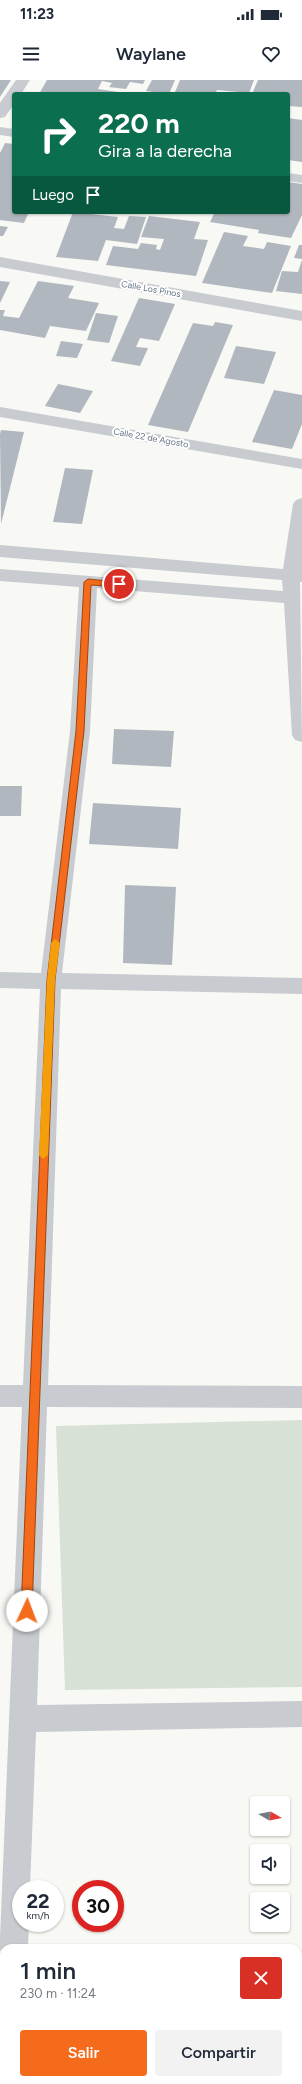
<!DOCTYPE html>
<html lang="es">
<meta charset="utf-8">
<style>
:root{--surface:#fff;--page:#f2f2f3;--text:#1f2937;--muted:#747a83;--accent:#f36b1b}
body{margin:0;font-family:Figtree,sans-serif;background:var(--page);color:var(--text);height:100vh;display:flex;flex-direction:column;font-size:15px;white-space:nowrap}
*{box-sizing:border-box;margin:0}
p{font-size:13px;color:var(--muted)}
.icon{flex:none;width:22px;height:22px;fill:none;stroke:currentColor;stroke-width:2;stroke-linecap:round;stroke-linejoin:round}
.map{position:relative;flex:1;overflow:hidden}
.panel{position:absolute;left:0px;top:1864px;width:302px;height:140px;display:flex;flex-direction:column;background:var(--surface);border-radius:12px 12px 0 0;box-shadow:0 1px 3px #0004}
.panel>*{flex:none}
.banner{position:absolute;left:12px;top:12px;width:278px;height:122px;border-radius:4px;box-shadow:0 1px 3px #0004;background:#0b6e4f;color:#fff;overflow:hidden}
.needle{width:26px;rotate:99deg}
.buttons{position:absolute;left:250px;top:1716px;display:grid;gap:8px}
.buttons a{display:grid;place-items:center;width:40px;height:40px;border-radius:4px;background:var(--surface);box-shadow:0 1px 3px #0004;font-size:20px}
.speed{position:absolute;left:12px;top:1800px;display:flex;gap:8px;font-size:20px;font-weight:700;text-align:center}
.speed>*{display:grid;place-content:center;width:52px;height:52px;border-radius:50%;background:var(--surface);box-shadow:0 1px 3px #0004;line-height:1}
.speed small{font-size:10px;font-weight:400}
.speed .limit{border:6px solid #d22;background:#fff;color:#111}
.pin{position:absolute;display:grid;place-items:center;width:34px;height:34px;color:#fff;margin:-17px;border:2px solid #fff;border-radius:50%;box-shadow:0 1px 4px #0007}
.me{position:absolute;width:44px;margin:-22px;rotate:2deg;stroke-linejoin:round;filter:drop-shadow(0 0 3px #0008)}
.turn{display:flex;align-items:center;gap:14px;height:84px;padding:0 20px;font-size:18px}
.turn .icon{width:52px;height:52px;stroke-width:2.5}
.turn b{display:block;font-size:28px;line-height:34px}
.then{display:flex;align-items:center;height:38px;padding:0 20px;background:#0003;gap:8px;font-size:15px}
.round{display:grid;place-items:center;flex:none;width:42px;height:42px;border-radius:4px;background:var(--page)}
.headline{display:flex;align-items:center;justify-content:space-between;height:68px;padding:0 20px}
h1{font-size:24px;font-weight:600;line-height:30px}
.primary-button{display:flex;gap:8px;margin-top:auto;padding:8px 20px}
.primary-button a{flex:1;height:46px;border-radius:4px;background:var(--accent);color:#fff;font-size:16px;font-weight:600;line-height:46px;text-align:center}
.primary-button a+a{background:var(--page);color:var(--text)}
.status{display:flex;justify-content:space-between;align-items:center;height:28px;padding:0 20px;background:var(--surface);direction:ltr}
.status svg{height:11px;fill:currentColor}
header{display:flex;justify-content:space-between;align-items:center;height:52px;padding:0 20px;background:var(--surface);font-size:18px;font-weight:600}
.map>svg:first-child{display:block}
</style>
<div class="status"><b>11:23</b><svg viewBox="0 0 49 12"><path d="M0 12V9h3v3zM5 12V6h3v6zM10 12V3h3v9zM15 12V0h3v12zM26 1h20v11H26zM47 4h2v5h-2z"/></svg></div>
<header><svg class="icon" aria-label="menu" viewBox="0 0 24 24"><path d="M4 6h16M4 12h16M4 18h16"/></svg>Waylane<svg class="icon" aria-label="heart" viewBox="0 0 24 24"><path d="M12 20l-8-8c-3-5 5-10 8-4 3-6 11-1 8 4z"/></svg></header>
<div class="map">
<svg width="302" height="2004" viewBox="0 0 302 2004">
<rect width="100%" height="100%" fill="#f8f8f5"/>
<!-- green -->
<polygon fill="#d8e1d6" points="302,1340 302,1607 65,1610 56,1346"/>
<!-- building -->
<g fill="#b1b7bf">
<polygon points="0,0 11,0 0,17"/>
<polygon points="47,0 145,0 143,4 130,2 126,9 109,7 112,3 102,1 98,9 118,12 117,14 39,14"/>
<polygon points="152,0 175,0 169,14 146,11"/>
<polygon points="180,0 254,0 249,13 217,10 215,14 175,12"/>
<polygon points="258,0 302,0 302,27 288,26 288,14 252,14"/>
<polygon points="288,38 302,40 302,82 288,80"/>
<polygon points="5,63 14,64 14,132 29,132 24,143 0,140 0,73"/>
<polygon points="288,102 302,104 302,135 291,158 258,153 259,150 210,142 215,132 288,132"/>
<polygon points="73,132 118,137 114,148 124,149 129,136 146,137 137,164 106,160 98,181 56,177"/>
<polygon points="149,136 200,142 194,159 208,160 196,196 106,185 113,166 138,169 141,163 157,165 156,169 160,170 164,159 141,157"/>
<polygon points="0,146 8,147 3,156 0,156"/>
<polygon points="224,152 248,156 243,166 264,169 267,162 291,166 272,213 202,203"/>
<polygon points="299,165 302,165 302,179 294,178"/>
<polygon points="302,180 302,214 276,211 282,191 298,192"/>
<polygon points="0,201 10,202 0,223"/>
<polygon points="38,201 74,206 68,218 99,223 86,251 50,246 45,258 0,250 0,230 5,230 3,236 19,238"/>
<polygon points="139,218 175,224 159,261 140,258 136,267 148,268 140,286 111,281"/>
<polygon points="96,233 118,236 109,263 87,260"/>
<polygon points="215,242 233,245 188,352 148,345 193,243 213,246"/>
<polygon points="61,261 83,264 77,278 56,276"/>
<polygon points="236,266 276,272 264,304 224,298"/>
<polygon points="58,304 93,311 80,333 45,326"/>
<polygon points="274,310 302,315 302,344 292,369 252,362"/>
<polygon points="1,350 24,352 1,444 0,354"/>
<polygon points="65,388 93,390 82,444 53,442"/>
<polygon points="114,649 174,651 171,687 112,684"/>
<polygon points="0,706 22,706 21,736 0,736"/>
<polygon points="93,723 181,728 178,769 89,764"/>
<polygon points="125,805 176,807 172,885 123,883"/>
</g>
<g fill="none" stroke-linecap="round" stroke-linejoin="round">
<!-- street -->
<g fill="#c8cbcf" fill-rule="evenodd">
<polygon points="16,0 30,0 21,14 14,14 14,24 5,37 0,38 0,23"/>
<polygon points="0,47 14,49 14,57 0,55"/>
<polygon points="288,93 302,95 302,103 288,101"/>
<polygon points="0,177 302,231 302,241 0,187"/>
<polygon points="0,327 302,379 302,389 0,337"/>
<polygon points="302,418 302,502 300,502 302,662 295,660 292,655 284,523 97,508 90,651 62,893 302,898 302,914 61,909 48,1305 302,1306 302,1328 47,1327 37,1625 302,1621 302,1647 36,1652 30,1809 21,1809 21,1843 29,1843 28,1868 4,1868 4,1878 0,1869 0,1858 22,1327 0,1327 0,1305 23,1305 40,909 0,908 0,892 41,893 70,651 79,507 0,501 0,489 283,511 282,500 0,477 0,465 283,489 293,424 296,420"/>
<polygon points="4,1987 4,2000 24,2000 24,2004 0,2004 0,1989"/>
</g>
</g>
<!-- route -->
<polygon fill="#f36b1b" stroke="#9e4612" points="88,499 119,502 123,504 119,507 91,505 84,651 55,900 32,1531 30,1535 27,1536 23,1535 21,1531 47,900 76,651 84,502"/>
<!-- slow -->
<polygon fill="#f59e0b" points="55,859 60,863 55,900 48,1075 43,1079 39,1075 47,900 51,863"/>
<g text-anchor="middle" stroke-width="4" stroke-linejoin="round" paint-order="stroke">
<!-- far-street labels -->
<g font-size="9" fill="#657489" stroke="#fff">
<text transform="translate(151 209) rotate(10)" y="3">Calle Los Pinos</text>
<text transform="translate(151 358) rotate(10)" y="3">Calle 22 de Agosto</text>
</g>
</g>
</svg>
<div class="buttons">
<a><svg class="needle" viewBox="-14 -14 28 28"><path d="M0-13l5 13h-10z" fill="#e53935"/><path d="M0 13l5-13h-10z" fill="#747a83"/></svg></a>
<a><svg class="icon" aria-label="sound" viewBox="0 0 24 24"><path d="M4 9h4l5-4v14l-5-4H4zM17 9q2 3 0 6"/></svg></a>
<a><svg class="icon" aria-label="layers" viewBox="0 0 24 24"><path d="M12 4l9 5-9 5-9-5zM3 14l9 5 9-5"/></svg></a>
</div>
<div class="speed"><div>22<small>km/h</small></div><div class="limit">30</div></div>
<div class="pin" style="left:119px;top:504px;background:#d93025"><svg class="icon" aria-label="arrive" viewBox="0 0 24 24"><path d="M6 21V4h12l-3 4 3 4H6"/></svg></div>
<svg class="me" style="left:27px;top:1531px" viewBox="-20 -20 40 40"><circle r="19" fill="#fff"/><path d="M0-13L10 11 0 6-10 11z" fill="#f36b1b"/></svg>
<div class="banner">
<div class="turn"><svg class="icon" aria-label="right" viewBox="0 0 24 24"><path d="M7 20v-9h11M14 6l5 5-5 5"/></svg><div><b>220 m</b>Gira a la derecha</div></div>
<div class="then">Luego<svg class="icon" aria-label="arrive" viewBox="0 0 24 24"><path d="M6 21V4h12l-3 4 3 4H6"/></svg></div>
</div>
<section class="panel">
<div class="headline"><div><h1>1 min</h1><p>230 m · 11:24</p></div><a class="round" style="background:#d93025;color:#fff"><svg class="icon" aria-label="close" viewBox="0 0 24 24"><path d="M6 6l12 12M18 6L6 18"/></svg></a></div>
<div class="primary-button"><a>Salir</a><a>Compartir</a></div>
</section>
</div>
